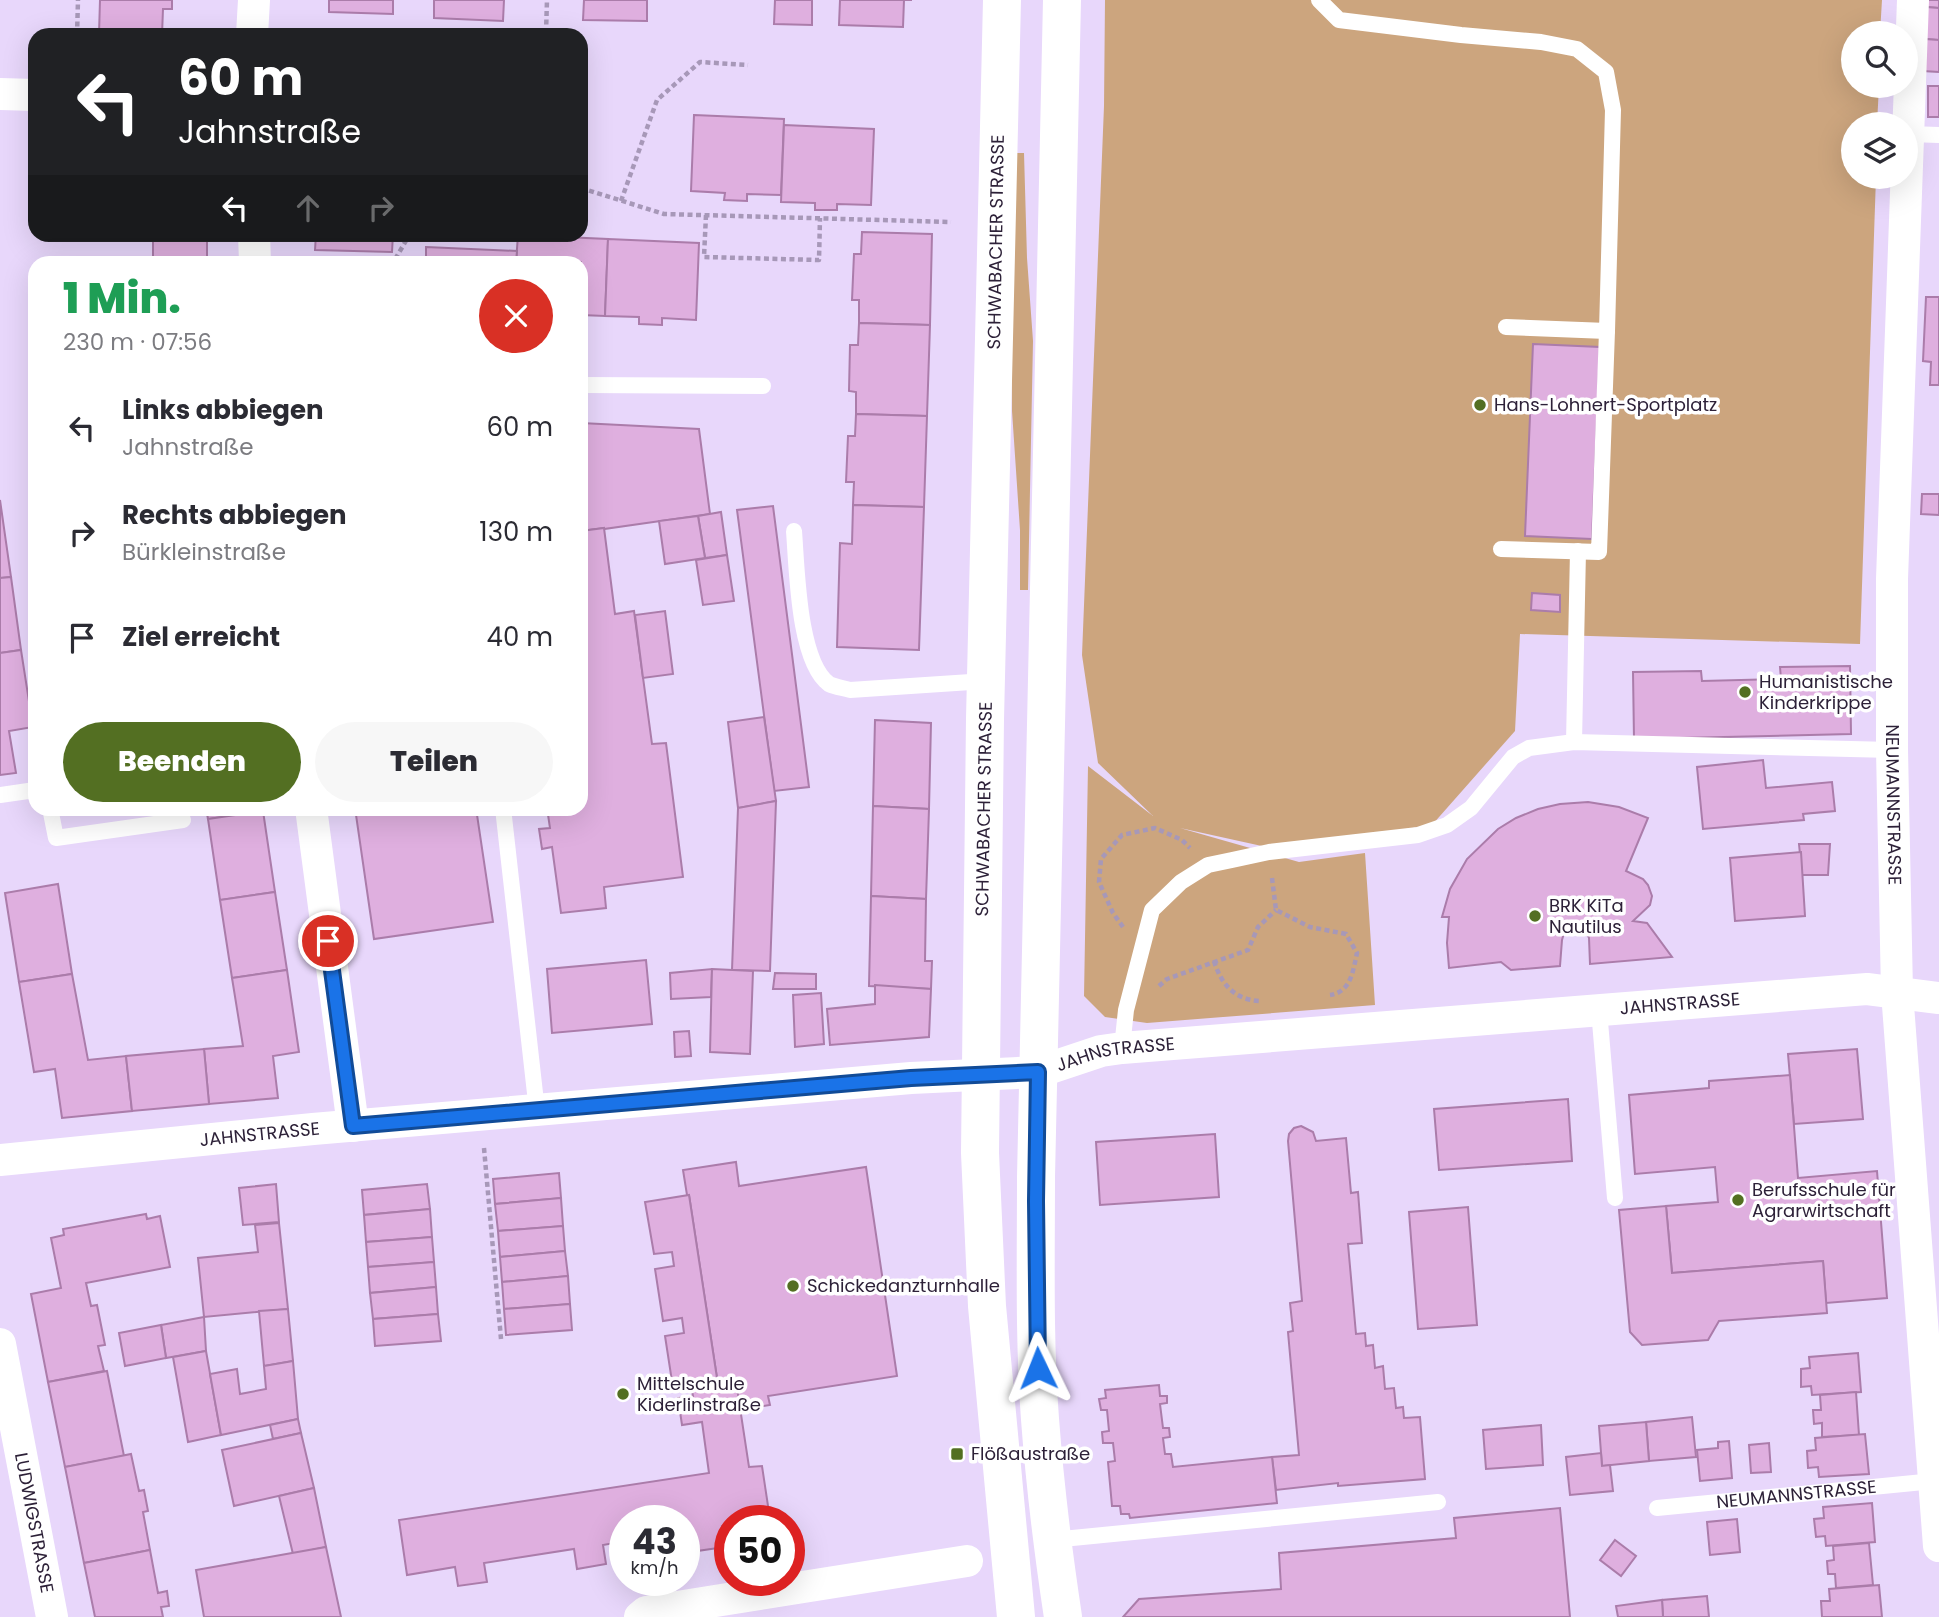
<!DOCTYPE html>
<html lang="de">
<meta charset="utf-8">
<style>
:root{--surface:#fff;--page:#f7f7f7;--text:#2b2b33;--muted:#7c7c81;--accent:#536f22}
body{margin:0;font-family:Poppins,sans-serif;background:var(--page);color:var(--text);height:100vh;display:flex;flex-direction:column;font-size:26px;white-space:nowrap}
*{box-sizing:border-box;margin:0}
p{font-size:23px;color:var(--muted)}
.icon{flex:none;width:38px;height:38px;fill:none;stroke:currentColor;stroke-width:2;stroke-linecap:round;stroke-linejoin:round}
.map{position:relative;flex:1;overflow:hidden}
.sheet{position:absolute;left:28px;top:256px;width:560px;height:560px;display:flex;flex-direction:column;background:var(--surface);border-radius:21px;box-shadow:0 7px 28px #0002}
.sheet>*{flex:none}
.top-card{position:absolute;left:28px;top:28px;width:560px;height:214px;border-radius:21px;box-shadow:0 7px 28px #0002;background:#202124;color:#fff;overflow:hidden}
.controls{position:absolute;left:1841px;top:21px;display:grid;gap:14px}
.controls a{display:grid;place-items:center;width:77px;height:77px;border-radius:50%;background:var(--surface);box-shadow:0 7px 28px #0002;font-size:35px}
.speed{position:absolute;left:609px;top:1505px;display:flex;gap:14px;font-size:35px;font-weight:700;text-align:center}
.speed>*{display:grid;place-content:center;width:91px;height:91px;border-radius:50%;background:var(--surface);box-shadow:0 7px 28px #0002;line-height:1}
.speed small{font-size:18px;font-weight:400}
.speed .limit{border:10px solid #d22;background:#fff;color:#111}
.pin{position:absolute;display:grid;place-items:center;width:60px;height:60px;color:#fff;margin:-30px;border:4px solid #fff;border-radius:50%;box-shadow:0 2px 7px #0007}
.me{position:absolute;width:77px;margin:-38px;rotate:358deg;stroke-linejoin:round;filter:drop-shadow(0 0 5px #0008)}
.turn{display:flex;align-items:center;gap:24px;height:147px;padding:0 35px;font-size:32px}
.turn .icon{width:91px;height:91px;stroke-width:2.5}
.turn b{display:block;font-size:49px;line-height:60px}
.lanes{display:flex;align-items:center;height:66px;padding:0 35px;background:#0003;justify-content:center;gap:35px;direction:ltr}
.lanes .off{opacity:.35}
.round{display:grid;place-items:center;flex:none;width:74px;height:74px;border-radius:37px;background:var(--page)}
.head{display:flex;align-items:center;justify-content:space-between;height:119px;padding:0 35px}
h1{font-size:42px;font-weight:800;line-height:52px;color:#1e9e55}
.cta{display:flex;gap:14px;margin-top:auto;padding:14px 35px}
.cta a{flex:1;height:80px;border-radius:42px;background:var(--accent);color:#fff;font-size:28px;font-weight:800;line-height:80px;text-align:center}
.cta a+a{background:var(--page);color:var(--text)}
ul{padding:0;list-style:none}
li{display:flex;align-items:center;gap:21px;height:105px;padding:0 35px}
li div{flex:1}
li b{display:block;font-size:26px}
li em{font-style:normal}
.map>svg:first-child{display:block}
</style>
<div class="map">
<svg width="1939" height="1617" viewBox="0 0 1939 1617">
<rect width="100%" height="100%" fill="#e8d7fb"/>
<!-- green -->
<g fill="#cca57e">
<polygon points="1105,0 1882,0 1880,33 1853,33 1853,86 1879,86 1877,124 1853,124 1853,177 1876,177 1860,644 1520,634 1515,731 1432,825 1275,849 1180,828 1299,862 1365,853 1375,1005 1147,1023 1105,1017 1084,996 1088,766 1153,816 1098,763 1082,655 1104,106"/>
<polygon points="1016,153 1024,153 1027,258 1033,341 1028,590 1020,590 1020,530 1012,411 1011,314"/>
</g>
<!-- building -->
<g fill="#dfafdf" stroke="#ab7caa" stroke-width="2">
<polygon points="100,0 172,0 172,9 163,9 162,35 99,34"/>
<polygon points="329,0 393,0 393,14 329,12"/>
<polygon points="434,0 504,0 503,21 434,18"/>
<polygon points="584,0 647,0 647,21 583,20"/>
<polygon points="775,0 812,0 812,25 774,24"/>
<polygon points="840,0 912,0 904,0 903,27 839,25"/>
<polygon points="1927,0 1939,0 1939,8 1926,7"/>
<polygon points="1926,7 1939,8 1939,40 1925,39"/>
<polygon points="1925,39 1939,40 1939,72 1923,71"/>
<rect x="1928" y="86" width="11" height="31"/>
<polygon points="694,115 784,119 781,195 747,194 747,201 724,200 725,193 691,191"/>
<polygon points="784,125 874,129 871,205 837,204 837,210 815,210 815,203 781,202"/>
<polygon points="862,232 932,234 930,325 859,323 859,300 852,300 854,254 861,254"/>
<rect x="153" y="234" width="54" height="28"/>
<polygon points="316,234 393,234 392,252 315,250"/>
<polygon points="518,235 608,239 605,316 581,315 581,262 516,262"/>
<polygon points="608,239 699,243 696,320 662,318 662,325 639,324 639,317 605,316"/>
<polygon points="426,247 517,251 516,262 426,262"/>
<polygon points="1926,297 1939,297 1939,385 1930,385 1931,362 1923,361"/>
<polygon points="859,323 930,325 927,416 856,414 856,392 849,391 850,345 858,345"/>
<polygon points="1533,344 1600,347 1592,539 1525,536"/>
<polygon points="856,414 927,416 924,507 853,505 854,482 846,482 848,436 855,436"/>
<polygon points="581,423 699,429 710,514 604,529 604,528 581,531"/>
<polygon points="1922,494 1939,494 1939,515 1921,514"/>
<polygon points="0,500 11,577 0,578"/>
<polygon points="853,505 924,507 919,650 837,647 840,543 852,544"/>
<polygon points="773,506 809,787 774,791 737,510"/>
<polygon points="721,512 727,555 705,558 698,516"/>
<polygon points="698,516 705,558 665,564 659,521"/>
<polygon points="604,528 615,614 634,611 652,744 666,743 683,877 604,887 606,908 561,913 552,847 542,849 539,829 550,828 547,808 581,808 581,531"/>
<polygon points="727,555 734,601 703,605 696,560"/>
<polygon points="11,577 21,650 0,653 0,578"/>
<polygon points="1532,593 1560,595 1560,612 1531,610"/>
<polygon points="665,611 673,674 643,678 635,615"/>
<polygon points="21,650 33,727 9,731 16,773 0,775 0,653"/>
<polygon points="1850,666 1851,734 1634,739 1633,672 1701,671 1702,681 1781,679 1780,667"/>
<polygon points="764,717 776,801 738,808 728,722"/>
<polygon points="875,720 931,723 929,809 873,806"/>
<polygon points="1763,760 1766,788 1832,782 1835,811 1803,814 1804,820 1703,829 1697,767"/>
<polygon points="776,801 770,971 732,970 738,808"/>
<polygon points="1588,802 1619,807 1648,818 1626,871 1643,879 1648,885 1652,896 1650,905 1633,921 1647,923 1672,957 1590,964 1589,938 1586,931 1564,933 1562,940 1560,966 1511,970 1501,962 1449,968 1447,943 1449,917 1442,917 1450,889 1467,859 1498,829 1516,818 1538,809 1560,804"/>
<polygon points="873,806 929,809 926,899 871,896"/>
<polygon points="206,808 263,808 263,811 208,819"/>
<polygon points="355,808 476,808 493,922 374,939"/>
<polygon points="263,811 275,892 220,900 208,819"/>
<polygon points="1799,844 1830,844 1828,875 1802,875"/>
<polygon points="1801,852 1805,916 1735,921 1730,858"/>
<polygon points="58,884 72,974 19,982 5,893"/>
<polygon points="275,892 287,970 232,978 220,900"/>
<polygon points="871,896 926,899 925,961 932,961 931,989 869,986"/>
<polygon points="646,960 652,1024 552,1033 547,969"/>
<polygon points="712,969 711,997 671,999 670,973"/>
<polygon points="712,969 753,971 750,1054 710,1052"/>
<polygon points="287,970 299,1052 273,1056 278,1098 209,1104 204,1049 243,1046 232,978"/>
<polygon points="775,973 816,974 816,989 773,989"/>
<polygon points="72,974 88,1060 126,1056 132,1111 62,1118 55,1069 34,1072 19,982"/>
<polygon points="875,985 931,989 929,1037 830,1045 827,1009 875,1004"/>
<polygon points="821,993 824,1044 795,1047 793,995"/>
<polygon points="689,1031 691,1056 675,1057 674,1032"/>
<polygon points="204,1049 209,1104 132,1111 126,1056"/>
<polygon points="1857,1049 1863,1119 1794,1124 1788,1054"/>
<polygon points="1790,1075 1798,1178 1877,1171 1887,1298 1826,1303 1823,1261 1672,1273 1666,1206 1718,1202 1715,1167 1635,1174 1629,1095 1709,1088 1709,1081"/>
<polygon points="1568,1099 1572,1161 1439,1170 1434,1109"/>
<polygon points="1301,1126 1313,1132 1316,1141 1346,1138 1351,1193 1358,1192 1362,1243 1348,1244 1356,1334 1365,1333 1366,1346 1373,1345 1375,1368 1383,1366 1385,1389 1394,1388 1396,1408 1403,1407 1404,1418 1420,1417 1425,1479 1338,1486 1338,1483 1276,1490 1272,1457 1299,1455 1288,1332 1293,1331 1290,1303 1302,1301 1288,1141 1289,1134 1294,1128"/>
<polygon points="1215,1134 1219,1197 1100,1205 1096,1142"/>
<polygon points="736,1162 739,1186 866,1167 897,1376 768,1396 770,1405 740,1410 737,1388 719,1391 689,1195 687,1195 683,1170"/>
<polygon points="559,1173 561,1198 495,1204 493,1179"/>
<polygon points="276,1184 279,1222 243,1225 239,1188"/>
<polygon points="427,1184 430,1209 364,1215 362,1190"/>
<polygon points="689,1195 719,1391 737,1388 749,1467 762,1466 770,1519 730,1521 730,1525 722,1526 725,1547 697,1551 694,1531 684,1532 684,1521 625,1521 625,1541 603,1545 606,1564 577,1569 574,1549 484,1563 487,1582 458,1586 455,1567 407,1575 399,1520 709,1473 702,1422 682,1425 678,1398 693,1396 691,1386 673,1388 665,1336 684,1333 682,1318 663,1321 655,1269 674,1266 672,1252 654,1254 645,1202"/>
<polygon points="561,1198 563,1226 498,1231 495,1204"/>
<polygon points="1666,1206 1672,1273 1823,1261 1827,1313 1719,1321 1708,1340 1642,1345 1630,1332 1619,1210"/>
<polygon points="1468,1207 1477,1325 1418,1329 1409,1212"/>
<polygon points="430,1209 432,1237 366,1242 364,1215"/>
<polygon points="146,1214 147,1219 160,1216 170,1267 86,1283 91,1306 97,1305 105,1345 98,1346 104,1371 48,1382 31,1294 61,1288 51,1238 64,1235 63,1229"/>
<polygon points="279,1223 288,1309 204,1317 198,1258 258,1252 255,1225"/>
<polygon points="563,1226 565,1251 500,1257 498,1231"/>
<polygon points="432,1237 434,1262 368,1267 366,1242"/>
<polygon points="565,1251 568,1276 502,1282 500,1257"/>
<polygon points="434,1262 436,1287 370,1293 368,1267"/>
<polygon points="568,1276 570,1304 504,1309 502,1282"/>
<polygon points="436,1287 438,1314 373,1319 370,1293"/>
<polygon points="570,1304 572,1330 506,1335 504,1309"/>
<polygon points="288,1309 293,1361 264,1366 259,1311"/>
<polygon points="438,1314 441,1341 375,1346 373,1319"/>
<polygon points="204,1317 206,1351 166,1358 161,1325"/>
<polygon points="161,1325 166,1358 125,1366 119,1333"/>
<polygon points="206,1351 221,1435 188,1442 173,1357"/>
<polygon points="1858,1353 1861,1392 1812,1395 1811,1386 1801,1387 1801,1369 1810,1368 1809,1357"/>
<polygon points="293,1361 298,1419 221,1435 210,1374 237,1369 240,1394 266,1389 264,1366"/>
<polygon points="107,1371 124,1456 65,1467 48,1382"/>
<polygon points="1159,1385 1160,1396 1167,1396 1167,1403 1160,1404 1163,1428 1169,1428 1170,1437 1163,1438 1165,1454 1171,1454 1173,1467 1272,1457 1277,1503 1130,1518 1129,1514 1121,1514 1120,1506 1112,1506 1108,1462 1115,1461 1113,1443 1103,1443 1102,1432 1109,1431 1107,1410 1101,1410 1099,1399 1106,1398 1105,1390"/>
<polygon points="1856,1392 1859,1435 1822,1437 1822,1423 1814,1424 1813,1410 1821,1410 1820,1395"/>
<polygon points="1692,1417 1696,1457 1649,1461 1646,1422"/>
<polygon points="298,1419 301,1433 273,1439 270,1425"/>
<polygon points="1646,1422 1649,1461 1602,1466 1599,1426"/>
<polygon points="1541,1425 1543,1465 1486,1469 1483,1430"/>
<polygon points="301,1433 314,1488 234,1506 222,1450"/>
<polygon points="1865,1434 1869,1474 1819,1477 1818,1467 1808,1468 1807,1451 1816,1450 1815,1438"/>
<polygon points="1729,1441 1732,1478 1700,1481 1697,1450 1718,1448 1718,1442"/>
<polygon points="1769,1443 1771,1472 1751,1473 1749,1445"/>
<polygon points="1601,1453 1602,1466 1610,1465 1613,1491 1570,1495 1566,1457"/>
<polygon points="131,1454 139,1491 144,1490 148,1511 143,1512 150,1550 84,1563 65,1467"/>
<polygon points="314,1488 326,1547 293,1554 279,1496"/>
<polygon points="1872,1503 1875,1542 1826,1546 1825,1536 1816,1537 1814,1519 1824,1518 1823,1507"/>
<polygon points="1560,1508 1570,1617 1123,1617 1139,1599 1281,1589 1279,1553 1456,1538 1454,1518"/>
<polygon points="1737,1519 1740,1552 1710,1555 1707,1522"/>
<polygon points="1615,1540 1636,1556 1621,1576 1600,1560"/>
<polygon points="1869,1543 1873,1585 1836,1588 1835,1574 1828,1574 1827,1561 1834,1560 1833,1546"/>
<polygon points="326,1547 341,1617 204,1617 196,1570"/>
<polygon points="150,1550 158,1593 167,1591 169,1606 161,1607 163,1617 95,1617 84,1563"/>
<polygon points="1879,1585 1882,1617 1822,1617 1821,1601 1830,1601 1829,1589"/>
<polygon points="1707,1596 1709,1617 1663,1617 1662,1600"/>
<polygon points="1662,1600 1663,1617 1618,1617 1616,1606"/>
</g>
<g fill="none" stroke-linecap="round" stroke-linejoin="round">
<!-- path -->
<g stroke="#a798b8" stroke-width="4.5" stroke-dasharray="5 3.5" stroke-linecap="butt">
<polyline points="546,33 547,0"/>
<polyline points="77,35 78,0"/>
<polyline points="581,188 664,214 951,222"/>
<polyline points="621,201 657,100 700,62 748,65"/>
<polyline points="706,215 704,257 819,260 820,218"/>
<polyline points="371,261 394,261 410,234"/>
<path d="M1272,878L1276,910L1310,927L1346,934L1357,953C1353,971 1351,992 1330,995"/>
<polyline points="1123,927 1113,913 1099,882 1101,859 1122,835 1155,828 1182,840 1190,848"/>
<path d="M1214,961C1221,984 1235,1001 1262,1001"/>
<polyline points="1159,986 1167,979 1248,950 1258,927 1276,910"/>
<polyline points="484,1148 501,1339"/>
</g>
<!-- service -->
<g stroke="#fff" stroke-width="16">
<polyline points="1319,0 1339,20 1461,35 1541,42 1577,49 1606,72 1613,110 1607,331 1506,327"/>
<polyline points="1909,134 1939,135"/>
<polyline points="581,385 763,386"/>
<path d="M794,531C797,568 798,661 829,684C835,687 844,688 850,690L986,681"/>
<polyline points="1501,549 1599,552 1607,331"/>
<polyline points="1574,742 1578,551"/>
<polyline points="0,795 35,790"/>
<polyline points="50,808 56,838 183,820"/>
<polyline points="503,808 537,1111"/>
<polyline points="1599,1010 1615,1198"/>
<polyline points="1122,1048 1126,1010 1152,910 1181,882 1208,865 1232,860 1269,852 1418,835 1447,825 1471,808 1513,757 1529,748 1574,742 1892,750"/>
<path id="s1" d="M1657,1508L1934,1481"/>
<polyline points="1052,1540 1438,1502"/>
</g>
<!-- minor -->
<g stroke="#fff" stroke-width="32">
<path id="s2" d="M1913,0L1892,579V750L1897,992L1939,1546"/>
<polyline points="252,35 254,0"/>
<polyline points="0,94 35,95"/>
<polyline points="254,234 255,262"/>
<polyline points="311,808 353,1126"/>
<path id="s3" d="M0,1160L313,1129L911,1078L1038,1072L1101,1051L1122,1048L1867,989L1939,998"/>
<path id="s4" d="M0,1344L52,1617"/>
<polyline points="640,1617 646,1612 967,1561"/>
</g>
<!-- secondary -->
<g stroke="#fff" stroke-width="38">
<polyline points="1002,0 985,719 980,1153 987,1306 1016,1617"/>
<path d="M1062,0L1036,1177C1036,1258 1034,1339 1040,1419C1045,1486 1053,1551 1063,1617"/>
</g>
</g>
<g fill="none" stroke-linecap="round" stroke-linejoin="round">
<!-- route casing -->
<g stroke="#114b97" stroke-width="18">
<polyline id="route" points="328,941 353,1126 911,1078 1038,1072 1036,1201 1038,1368"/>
</g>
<!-- route -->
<use href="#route" stroke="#1a73e8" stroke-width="12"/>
</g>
<!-- markers -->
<g fill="#536f22" stroke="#fff" stroke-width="2.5">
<circle cx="1480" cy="405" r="7"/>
<circle cx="1745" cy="692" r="7"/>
<circle cx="1535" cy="916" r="7"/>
<circle cx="1738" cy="1200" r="7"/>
<circle cx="793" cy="1286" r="7"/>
<circle cx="623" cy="1394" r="7"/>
<rect x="950" y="1447" width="14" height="14" rx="3.5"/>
</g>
<g text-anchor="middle" stroke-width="7" stroke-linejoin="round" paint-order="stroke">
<!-- street labels -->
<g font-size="18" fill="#2d2138" stroke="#fff">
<text transform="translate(996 242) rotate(-89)" y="6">SCHWABACHER STRASSE</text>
<text dy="6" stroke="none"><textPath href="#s2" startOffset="805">NEUMANNSTRASSE</textPath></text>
<text transform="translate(984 809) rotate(-89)" y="6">SCHWABACHER STRASSE</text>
<text dy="6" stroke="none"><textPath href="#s3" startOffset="1689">JAHNSTRASSE</textPath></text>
<text dy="6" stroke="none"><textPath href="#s3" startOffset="1122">JAHNSTRASSE</textPath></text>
<text dy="6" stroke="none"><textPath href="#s3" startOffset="261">JAHNSTRASSE</textPath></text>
<text dy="6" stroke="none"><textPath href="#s1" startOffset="140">NEUMANNSTRASSE</textPath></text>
<text dy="6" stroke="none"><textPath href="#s4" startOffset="182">LUDWIGSTRASSE</textPath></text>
</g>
<!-- poi labels -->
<g font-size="18" fill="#2d2138" stroke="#fff" text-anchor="start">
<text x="1494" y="411">Hans-Lohnert-Sportplatz</text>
<text x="1759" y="688">Humanistische<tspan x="1759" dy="21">Kinderkrippe</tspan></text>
<text x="1549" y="912">BRK KiTa<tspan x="1549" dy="21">Nautilus</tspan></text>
<text x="1752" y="1196">Berufsschule für<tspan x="1752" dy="21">Agrarwirtschaft</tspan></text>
<text x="807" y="1292">Schickedanzturnhalle</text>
<text x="637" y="1390">Mittelschule<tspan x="637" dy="21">Kiderlinstraße</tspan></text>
<text x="971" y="1460">Flößaustraße</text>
</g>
</g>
</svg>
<div class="controls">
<a><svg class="icon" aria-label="search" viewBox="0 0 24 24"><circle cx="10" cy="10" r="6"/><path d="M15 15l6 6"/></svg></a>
<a><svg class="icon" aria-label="layers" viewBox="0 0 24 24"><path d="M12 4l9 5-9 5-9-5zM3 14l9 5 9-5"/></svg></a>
</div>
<div class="speed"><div>43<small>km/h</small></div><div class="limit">50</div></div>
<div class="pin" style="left:328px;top:941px;background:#d93025"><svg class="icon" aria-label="arrive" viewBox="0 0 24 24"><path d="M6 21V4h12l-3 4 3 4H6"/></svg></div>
<svg class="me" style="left:1038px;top:1368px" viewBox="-20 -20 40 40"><path d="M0-17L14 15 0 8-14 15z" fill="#1a73e8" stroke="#fff" stroke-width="4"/></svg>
<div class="top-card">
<div class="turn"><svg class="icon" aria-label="left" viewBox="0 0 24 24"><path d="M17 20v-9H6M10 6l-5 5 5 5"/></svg><div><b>60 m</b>Jahnstraße</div></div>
<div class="lanes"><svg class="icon" aria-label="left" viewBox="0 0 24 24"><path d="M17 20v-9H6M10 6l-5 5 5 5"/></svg><svg class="icon off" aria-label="ahead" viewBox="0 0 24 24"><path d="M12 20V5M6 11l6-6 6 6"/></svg><svg class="icon off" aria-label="right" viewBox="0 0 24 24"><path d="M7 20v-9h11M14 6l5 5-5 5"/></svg></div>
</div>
<section class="sheet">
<div class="head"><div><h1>1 Min.</h1><p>230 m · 07:56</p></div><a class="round" style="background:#d93025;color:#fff"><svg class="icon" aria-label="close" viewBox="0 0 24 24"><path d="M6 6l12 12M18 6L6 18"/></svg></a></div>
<ul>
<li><svg class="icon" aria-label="left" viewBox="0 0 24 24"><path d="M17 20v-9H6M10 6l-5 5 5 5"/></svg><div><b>Links abbiegen</b><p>Jahnstraße</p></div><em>60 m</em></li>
<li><svg class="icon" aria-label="right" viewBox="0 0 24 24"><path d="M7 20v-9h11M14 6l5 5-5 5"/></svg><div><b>Rechts abbiegen</b><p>Bürkleinstraße</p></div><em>130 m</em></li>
<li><svg class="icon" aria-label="arrive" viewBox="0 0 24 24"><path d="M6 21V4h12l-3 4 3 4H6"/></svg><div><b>Ziel erreicht</b></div><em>40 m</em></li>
</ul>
<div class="cta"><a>Beenden</a><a>Teilen</a></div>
</section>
</div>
